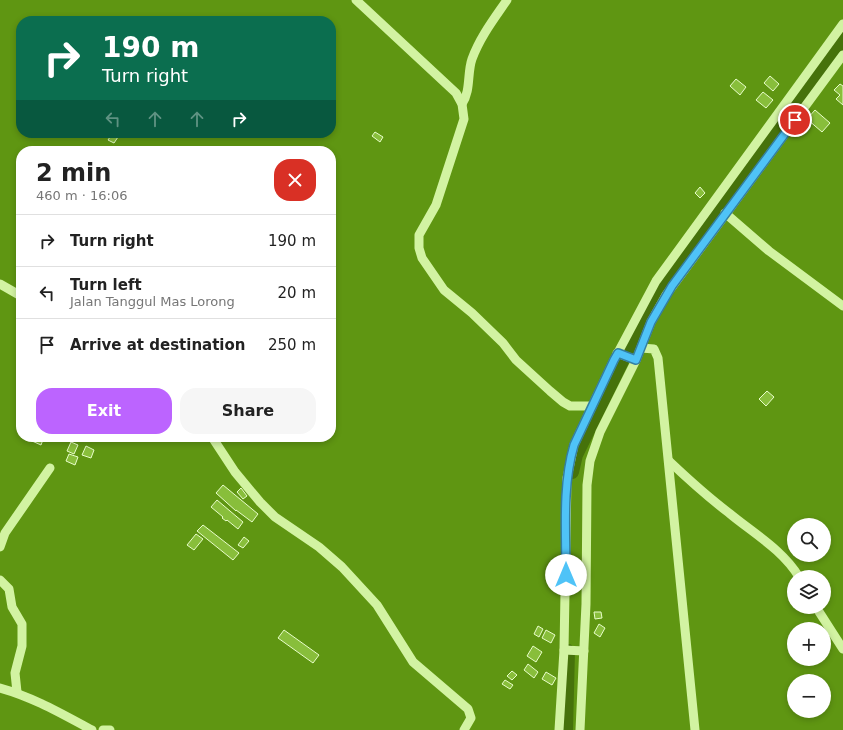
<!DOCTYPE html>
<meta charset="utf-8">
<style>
:root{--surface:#fff;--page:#f6f6f6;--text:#222;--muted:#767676;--line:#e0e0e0;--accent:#bc64ff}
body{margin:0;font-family:"DejaVu Sans",sans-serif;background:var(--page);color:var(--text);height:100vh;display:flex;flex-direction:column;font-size:15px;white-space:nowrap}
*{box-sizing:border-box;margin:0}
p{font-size:13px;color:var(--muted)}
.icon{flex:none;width:22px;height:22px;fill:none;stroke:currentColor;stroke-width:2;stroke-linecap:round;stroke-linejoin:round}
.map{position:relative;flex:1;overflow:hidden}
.details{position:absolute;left:16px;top:146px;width:320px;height:296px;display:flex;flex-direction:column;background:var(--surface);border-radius:16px;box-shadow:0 2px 6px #0003}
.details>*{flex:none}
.guide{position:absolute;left:16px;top:16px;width:320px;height:122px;border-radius:16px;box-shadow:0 2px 6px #0003;background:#0b6e4f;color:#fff;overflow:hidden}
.tools{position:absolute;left:787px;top:518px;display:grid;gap:8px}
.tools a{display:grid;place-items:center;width:44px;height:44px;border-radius:50%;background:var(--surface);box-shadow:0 2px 6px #0003;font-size:20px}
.pin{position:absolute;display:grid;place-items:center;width:34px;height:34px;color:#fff;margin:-17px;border:2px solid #fff;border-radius:50%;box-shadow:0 1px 4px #0007}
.me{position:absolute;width:44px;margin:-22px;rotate:0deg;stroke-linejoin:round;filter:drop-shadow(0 0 3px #0008)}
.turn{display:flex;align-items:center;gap:14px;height:84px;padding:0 20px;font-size:18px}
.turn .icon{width:52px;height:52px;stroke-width:2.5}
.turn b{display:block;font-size:28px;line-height:34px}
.lanes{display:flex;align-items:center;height:38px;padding:0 20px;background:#0003;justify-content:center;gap:20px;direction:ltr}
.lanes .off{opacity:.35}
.round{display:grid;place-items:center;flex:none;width:42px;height:42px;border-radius:16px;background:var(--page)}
.summary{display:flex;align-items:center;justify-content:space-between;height:68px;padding:0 20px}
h1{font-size:24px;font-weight:700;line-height:30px}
.cta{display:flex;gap:8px;margin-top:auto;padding:8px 20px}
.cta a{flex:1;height:46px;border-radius:16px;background:var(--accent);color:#fff;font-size:16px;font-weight:700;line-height:46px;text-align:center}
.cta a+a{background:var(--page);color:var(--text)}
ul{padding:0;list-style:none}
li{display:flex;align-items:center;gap:12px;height:52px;padding:0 20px;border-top:1px solid var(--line)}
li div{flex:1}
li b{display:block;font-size:15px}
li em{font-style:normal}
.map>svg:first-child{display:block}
</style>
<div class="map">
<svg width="843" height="730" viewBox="0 0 843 730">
<rect width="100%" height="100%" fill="#5f9612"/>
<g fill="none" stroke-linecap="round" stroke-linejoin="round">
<!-- river -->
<g stroke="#46720b" stroke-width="14">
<polyline points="572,472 576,455 652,300 843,39"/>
<polyline points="566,730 568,651"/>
</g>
</g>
<!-- building -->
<g fill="#88be3b" stroke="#e8fdca">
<polygon points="770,76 779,84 773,91 764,83"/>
<polygon points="736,79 746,87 740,95 730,86"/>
<polygon points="840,84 843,86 843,105 836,99 840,95 834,90"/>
<polygon points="763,92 773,100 766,108 756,100"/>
<polygon points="815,110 830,123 822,132 807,119"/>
<polygon points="375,132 383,137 380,142 372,136"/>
<polygon points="112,134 118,137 114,143 108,140"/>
<polygon points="700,187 705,193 700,198 695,193"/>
<polygon points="767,391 774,397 766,406 759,399"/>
<polygon points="34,437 44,437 41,445 32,441"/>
<polygon points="71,442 78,445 74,454 67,451"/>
<polygon points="86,446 94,450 91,458 82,455"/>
<polygon points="69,454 78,457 75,465 66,461"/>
<polygon points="223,485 258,514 252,522 236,510 236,511 216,493"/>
<polygon points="241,488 247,496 243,499 237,492"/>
<polygon points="217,500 243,522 238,529 227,520 226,521 222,518 223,517 211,507"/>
<polygon points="203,525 239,553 233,560 197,531"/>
<polygon points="196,534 203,539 194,550 187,545"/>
<polygon points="244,537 249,541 243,548 238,545"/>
<polygon points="594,612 601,612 602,618 595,619"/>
<polygon points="599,624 605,628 600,637 594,633"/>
<polygon points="538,626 543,629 539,637 534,634"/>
<polygon points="284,630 319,655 313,663 278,638"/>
<polygon points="546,630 555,635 551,643 542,638"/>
<polygon points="533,646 542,652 536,662 527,656"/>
<polygon points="528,664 538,672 534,678 524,670"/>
<polygon points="512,671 517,675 512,680 507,676"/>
<polygon points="546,672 556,678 552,685 542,679"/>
<polygon points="505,680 513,685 510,689 502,684"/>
</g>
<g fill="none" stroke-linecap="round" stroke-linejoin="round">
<!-- minor -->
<g stroke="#d2f3a2" stroke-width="9">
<polyline points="356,0 456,93 462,104 464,119 436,205 419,235 419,248 422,258 444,290 472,313 503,343 516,360 550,391 563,402 570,406 592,406"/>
<path d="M462,104C471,91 467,73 472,59C480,37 494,19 507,0"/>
<polyline points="725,213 769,251 843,306"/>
<polyline points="0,284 21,296"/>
<polyline points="641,348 654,349 658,358 695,730"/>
<polyline points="617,353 636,360"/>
<polyline points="212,437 235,472 260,502 275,517 319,547 342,567 377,605 413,662 468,709 471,718 464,730"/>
<path d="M669,461C688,479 708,497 729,513C753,533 783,550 799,577"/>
<polyline points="0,547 5,533 50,468"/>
<polyline points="0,580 9,589 12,607 22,624 22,646 15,673 17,692"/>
<polyline points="816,607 843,649"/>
<polyline points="564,650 567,478 574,445 614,360 656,281 843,24"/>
<path d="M0,688C33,697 62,714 92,730"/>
<polyline points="103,730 110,730"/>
<polyline points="559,730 564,650 584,651"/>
<polyline points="580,730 586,604 587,485 590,461 600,432 636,360 651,322 666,295 843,55"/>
</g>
</g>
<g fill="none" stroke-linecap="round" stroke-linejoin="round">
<!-- route casing -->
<g stroke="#337fa1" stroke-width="10">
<path id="route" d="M566,575C566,532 562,486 574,445L614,360L618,353L636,360L651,322L672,286L795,120"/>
</g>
<!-- route -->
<use href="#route" stroke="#4fc3f7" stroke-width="7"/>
</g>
</svg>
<div class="tools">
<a><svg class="icon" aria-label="search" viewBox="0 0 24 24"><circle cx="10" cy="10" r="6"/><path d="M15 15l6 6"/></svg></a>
<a><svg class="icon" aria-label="layers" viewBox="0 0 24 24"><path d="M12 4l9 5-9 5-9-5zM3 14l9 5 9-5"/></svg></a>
<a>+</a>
<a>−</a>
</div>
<div class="pin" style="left:795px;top:120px;background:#d93025"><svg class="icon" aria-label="arrive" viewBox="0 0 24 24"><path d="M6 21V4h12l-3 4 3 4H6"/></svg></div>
<svg class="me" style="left:566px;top:575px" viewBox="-20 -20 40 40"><circle r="19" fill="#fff"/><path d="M0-13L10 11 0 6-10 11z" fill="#4fc3f7"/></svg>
<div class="guide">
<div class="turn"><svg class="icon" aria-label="right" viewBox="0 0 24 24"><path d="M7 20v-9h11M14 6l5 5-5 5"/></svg><div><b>190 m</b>Turn right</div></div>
<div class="lanes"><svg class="icon off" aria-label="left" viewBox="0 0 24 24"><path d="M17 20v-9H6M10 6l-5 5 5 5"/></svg><svg class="icon off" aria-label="ahead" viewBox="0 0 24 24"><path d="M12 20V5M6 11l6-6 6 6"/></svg><svg class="icon off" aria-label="ahead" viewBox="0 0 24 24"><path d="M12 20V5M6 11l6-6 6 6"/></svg><svg class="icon" aria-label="right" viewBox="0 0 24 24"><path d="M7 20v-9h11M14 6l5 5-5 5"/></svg></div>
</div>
<section class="details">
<div class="summary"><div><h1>2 min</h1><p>460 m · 16:06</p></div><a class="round" style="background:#d93025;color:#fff"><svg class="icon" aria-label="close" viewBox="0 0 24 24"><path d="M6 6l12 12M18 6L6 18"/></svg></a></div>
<ul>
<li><svg class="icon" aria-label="right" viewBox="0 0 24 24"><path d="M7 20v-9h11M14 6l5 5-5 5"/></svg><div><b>Turn right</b></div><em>190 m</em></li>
<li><svg class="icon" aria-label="left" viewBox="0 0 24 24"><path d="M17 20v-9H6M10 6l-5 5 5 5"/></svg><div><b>Turn left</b><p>Jalan Tanggul Mas Lorong</p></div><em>20 m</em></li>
<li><svg class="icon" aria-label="arrive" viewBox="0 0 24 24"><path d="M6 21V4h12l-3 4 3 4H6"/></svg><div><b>Arrive at destination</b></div><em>250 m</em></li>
</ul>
<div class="cta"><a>Exit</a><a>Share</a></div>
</section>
</div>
